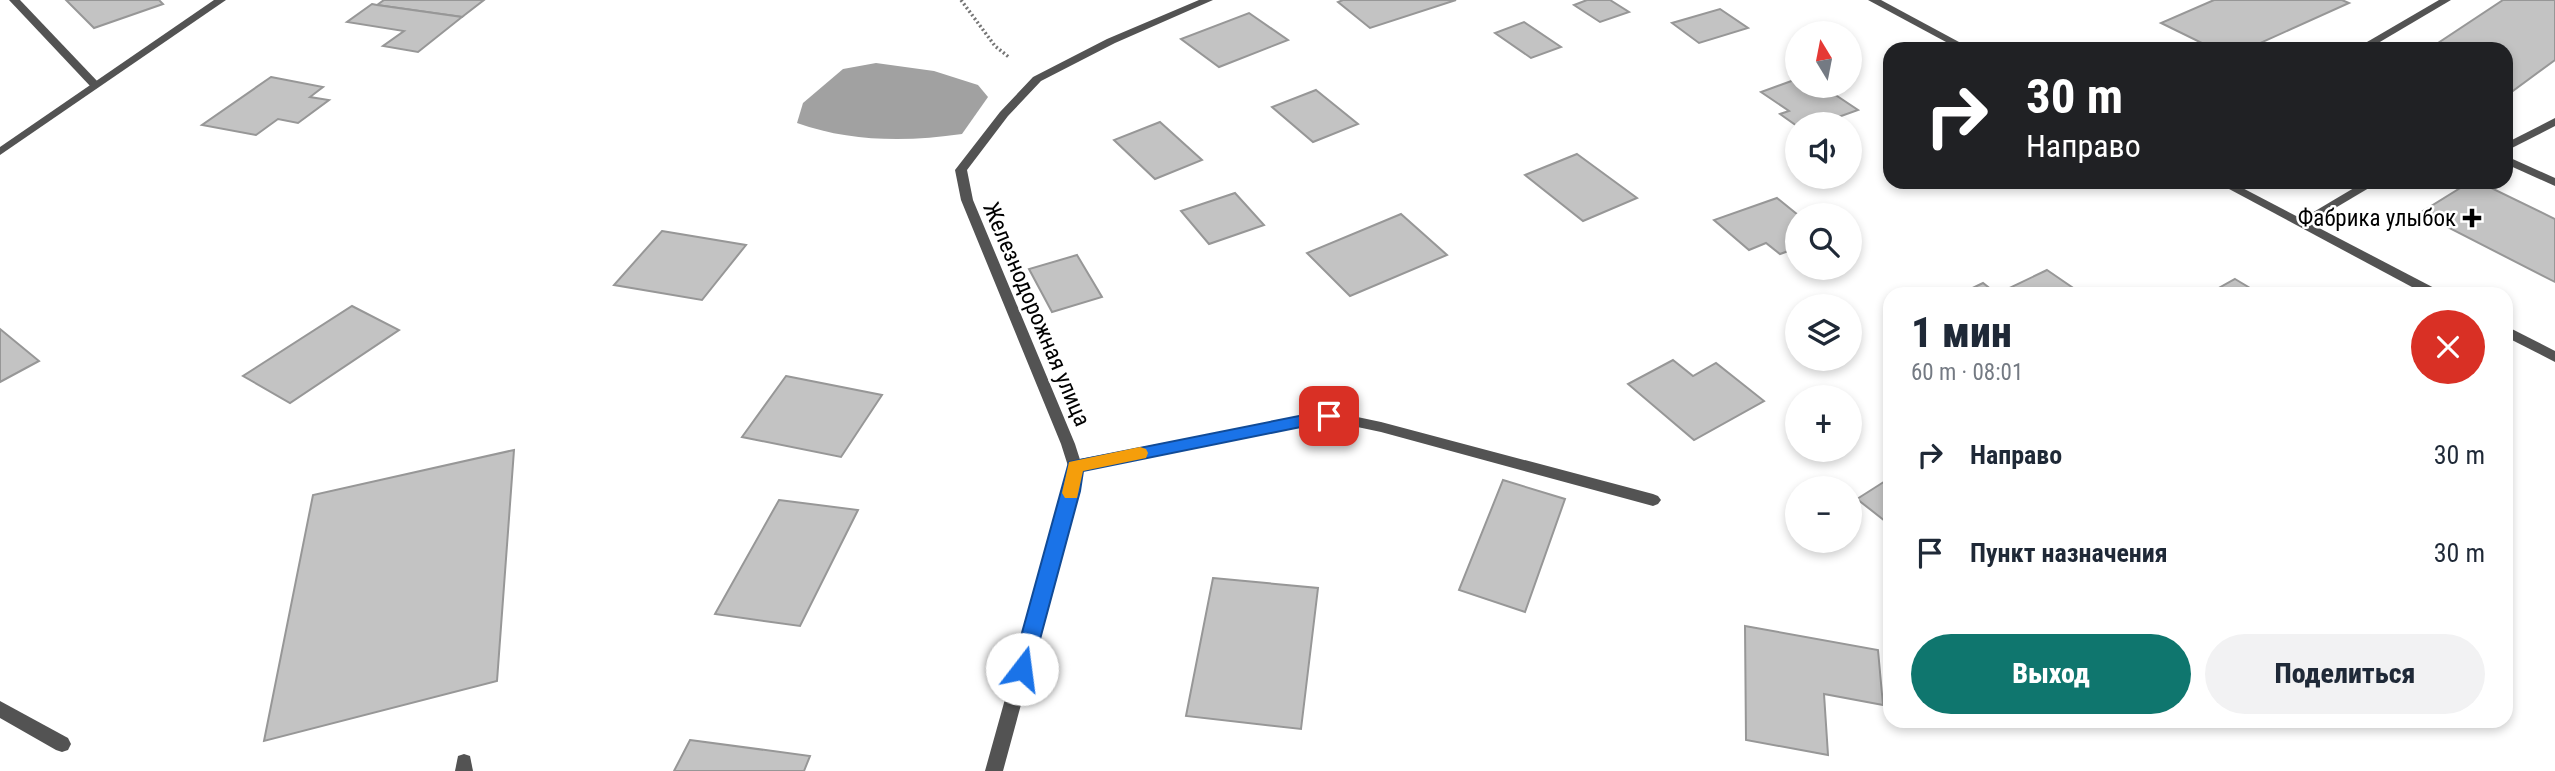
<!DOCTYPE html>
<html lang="ru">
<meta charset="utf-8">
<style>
:root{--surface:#fff;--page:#f2f2f3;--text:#1f2937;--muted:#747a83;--accent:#0f766e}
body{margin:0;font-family:"Roboto Condensed",sans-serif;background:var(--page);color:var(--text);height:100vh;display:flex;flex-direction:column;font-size:26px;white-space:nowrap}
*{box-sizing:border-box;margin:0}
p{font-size:23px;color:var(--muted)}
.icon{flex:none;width:38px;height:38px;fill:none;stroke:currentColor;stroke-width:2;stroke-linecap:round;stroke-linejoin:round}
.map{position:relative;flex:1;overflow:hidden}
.sheet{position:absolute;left:1883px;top:287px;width:630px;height:441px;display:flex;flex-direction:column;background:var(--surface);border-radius:21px;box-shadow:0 4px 10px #0003}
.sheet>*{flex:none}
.guide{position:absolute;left:1883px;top:42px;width:630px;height:147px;border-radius:21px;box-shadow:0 4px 10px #0003;background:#202124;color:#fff;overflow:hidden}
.needle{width:46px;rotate:350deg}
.fabs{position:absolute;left:1785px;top:21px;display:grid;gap:14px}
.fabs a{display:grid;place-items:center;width:77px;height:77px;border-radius:50%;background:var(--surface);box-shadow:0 4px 10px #0003;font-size:35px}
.pin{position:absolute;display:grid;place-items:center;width:60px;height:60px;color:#fff;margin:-30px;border-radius:14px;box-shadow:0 4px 10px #0006}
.me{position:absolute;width:77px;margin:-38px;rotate:15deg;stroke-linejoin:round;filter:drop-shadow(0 0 5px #0008)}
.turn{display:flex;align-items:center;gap:24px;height:147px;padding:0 28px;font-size:32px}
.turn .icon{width:91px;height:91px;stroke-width:2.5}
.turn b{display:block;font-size:49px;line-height:60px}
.round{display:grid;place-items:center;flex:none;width:74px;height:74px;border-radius:37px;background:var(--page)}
.head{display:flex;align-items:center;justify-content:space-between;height:119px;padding:0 28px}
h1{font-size:42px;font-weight:800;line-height:52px}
.cta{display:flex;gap:14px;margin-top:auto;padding:14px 28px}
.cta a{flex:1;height:80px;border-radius:42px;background:var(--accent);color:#fff;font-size:28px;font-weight:800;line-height:80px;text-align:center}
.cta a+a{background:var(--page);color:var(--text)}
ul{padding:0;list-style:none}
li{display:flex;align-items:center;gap:21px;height:98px;padding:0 28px}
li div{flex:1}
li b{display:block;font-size:26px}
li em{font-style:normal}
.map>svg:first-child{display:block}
</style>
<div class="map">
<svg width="2555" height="771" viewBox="0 0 2555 771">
<rect width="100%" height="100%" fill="#fff"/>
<!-- water -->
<path fill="#a1a1a1" d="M876,63L934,71L978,85L988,97L962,134C907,142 850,142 797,123L803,103L843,69Z"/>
<!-- building -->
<g fill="#c3c3c3" stroke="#979797" stroke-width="2">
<polygon points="66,0 159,0 163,4 94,28"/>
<polygon points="384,0 484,0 462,17 377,5"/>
<polygon points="1343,0 1456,0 1370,28 1338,2"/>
<polygon points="1587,0 1610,0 1629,12 1600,22 1574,5"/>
<polygon points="2214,0 2342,0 2349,3 2247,49 2214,49 2161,23"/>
<polygon points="2503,0 2555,0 2555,60 2506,96 2506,49 2429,49"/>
<polygon points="372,4 377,5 462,17 418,52 383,46 404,31 347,22"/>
<polygon points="1720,9 1748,28 1699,43 1672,23"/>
<polygon points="1249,13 1288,40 1219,67 1181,39"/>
<polygon points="1524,22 1561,47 1531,58 1495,33"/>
<polygon points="271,77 323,87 310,97 329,100 298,123 278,119 256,135 202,125"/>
<polygon points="1797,79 1797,86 1822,86 1858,110 1819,124 1797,124 1797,126 1780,114 1789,111 1761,92"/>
<polygon points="1316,90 1358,124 1313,142 1272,107"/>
<polygon points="1160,122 1202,160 1155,179 1114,140"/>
<polygon points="1577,154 1637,198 1583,221 1525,175"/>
<polygon points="2470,182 2479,182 2555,219 2555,282 2420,213"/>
<polygon points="1235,193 1264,225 1209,244 1181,211"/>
<polygon points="1777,198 1798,215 1797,248 1780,254 1766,243 1749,250 1714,220"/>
<polygon points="1401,214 1447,255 1350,296 1307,253"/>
<polygon points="662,231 746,245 702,300 614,285"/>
<polygon points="1077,255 1102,297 1052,312 1029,269"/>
<polygon points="2047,270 2082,294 1960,294 1983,283 1997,294"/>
<polygon points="2235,279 2260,294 2208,294"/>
<polygon points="352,306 399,330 290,403 243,376"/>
<polygon points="0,329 39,361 0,382"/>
<polygon points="1673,360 1693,376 1716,363 1764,401 1694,440 1628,384"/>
<polygon points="786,376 882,395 841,457 742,437"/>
<polygon points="514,450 497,681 264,741 313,495"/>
<polygon points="1890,478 1890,525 1857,499"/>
<polygon points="1503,480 1565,499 1525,612 1459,590"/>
<polygon points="779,500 858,510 800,626 715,614"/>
<polygon points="1213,578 1318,588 1301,729 1186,716"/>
<polygon points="1745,626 1878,650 1883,705 1824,694 1828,755 1746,740"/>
<polygon points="690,740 810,756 804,771 674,771"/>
</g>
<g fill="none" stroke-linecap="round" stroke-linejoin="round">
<!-- path -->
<polyline stroke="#757575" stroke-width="3.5" stroke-dasharray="2 2.5" stroke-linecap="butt" points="961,0 995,46 1010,58"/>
<!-- service -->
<g fill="#535353" fill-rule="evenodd">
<polygon points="9,0 20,0 99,83 99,87 91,87"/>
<polygon points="2439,0 2451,0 2368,49 2355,49"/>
<polygon points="2555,118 2555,126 2506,151 2506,143"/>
<polygon points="2506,156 2555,178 2555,186 2506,164"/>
<polygon points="2364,182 2379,182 2305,226 2301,227 2295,223"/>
<polygon points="1329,411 1381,422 1653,494 1658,496 1661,500 1658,504 1653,506 1381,432 1329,421 1075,472 1070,470 1068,466 1070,462 1075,460"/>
<polygon points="0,701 68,738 71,744 68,750 62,752 56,750 0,718"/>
<polygon points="464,754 470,756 473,771 455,771 458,756"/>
</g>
<!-- minor -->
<g fill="#535353" fill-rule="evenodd">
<polygon points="214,0 226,0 0,155 0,147"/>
<polygon points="1199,0 1213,0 1115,43 1041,81 1008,116 967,170 973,200 1075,444 1082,466 1079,491 1003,771 985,771 1063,491 1068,466 1061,444 961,200 955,170 1000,112 1033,77 1107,39"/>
</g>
<!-- tertiary -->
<g fill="#535353" fill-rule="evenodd">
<polygon points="1868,0 1881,0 1972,49 1959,49"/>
<polygon points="2216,182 2231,182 2440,291 2442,294 2425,294"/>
<polygon points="2506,326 2555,351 2555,362 2506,337"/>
</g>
</g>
<!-- route -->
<polygon fill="#1a73e8" stroke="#114b97" stroke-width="2" points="1329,410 1335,412 1337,416 1335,420 1083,471 1080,491 1032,669 1029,675 1022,678 1015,675 1012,669 1069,462"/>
<!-- slow -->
<polygon fill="#f59e0b" points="1140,447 1146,449 1148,453 1146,458 1083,471 1077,498 1065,498 1062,493 1069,462"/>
<!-- markers -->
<path fill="#000" stroke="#fff" stroke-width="2.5" d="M2468.5 207.5h7v7h7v7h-7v7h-7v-7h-7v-7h7z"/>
<g text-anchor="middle" stroke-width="5" stroke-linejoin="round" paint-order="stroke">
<!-- poi labels -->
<g font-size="23" fill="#000" stroke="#fff" text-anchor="end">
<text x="2456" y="226">Фабрика улыбок</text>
</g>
<!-- street labels -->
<g font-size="23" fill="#000" stroke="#fff">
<text transform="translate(1037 314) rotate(67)" y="8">Железнодорожная улица</text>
</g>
</g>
</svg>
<div class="fabs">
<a><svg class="needle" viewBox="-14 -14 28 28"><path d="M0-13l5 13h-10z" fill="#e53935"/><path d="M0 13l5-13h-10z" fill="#747a83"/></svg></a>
<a><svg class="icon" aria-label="sound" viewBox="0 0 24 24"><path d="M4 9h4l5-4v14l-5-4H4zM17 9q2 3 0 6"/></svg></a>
<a><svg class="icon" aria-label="search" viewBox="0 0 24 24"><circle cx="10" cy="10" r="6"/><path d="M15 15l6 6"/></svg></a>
<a><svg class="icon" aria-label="layers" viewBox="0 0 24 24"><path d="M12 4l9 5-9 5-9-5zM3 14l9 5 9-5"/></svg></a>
<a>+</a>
<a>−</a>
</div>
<div class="pin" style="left:1329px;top:416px;background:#d93025"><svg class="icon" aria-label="arrive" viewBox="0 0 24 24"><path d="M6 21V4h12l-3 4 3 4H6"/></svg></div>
<svg class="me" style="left:1022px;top:669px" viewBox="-20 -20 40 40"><circle r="19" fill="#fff"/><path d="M0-13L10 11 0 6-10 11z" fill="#1a73e8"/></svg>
<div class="guide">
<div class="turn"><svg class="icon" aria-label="right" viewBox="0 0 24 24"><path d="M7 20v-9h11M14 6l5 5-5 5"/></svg><div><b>30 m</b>Направо</div></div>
</div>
<section class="sheet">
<div class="head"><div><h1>1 мин</h1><p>60 m · 08:01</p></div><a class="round" style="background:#d93025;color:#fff"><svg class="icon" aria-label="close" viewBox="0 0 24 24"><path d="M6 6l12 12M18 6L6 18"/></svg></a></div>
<ul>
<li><svg class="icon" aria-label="right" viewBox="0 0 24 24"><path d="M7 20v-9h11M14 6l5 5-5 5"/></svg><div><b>Направо</b></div><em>30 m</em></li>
<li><svg class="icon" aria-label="arrive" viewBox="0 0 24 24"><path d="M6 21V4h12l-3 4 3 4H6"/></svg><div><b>Пункт назначения</b></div><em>30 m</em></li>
</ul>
<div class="cta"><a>Выход</a><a>Поделиться</a></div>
</section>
</div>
